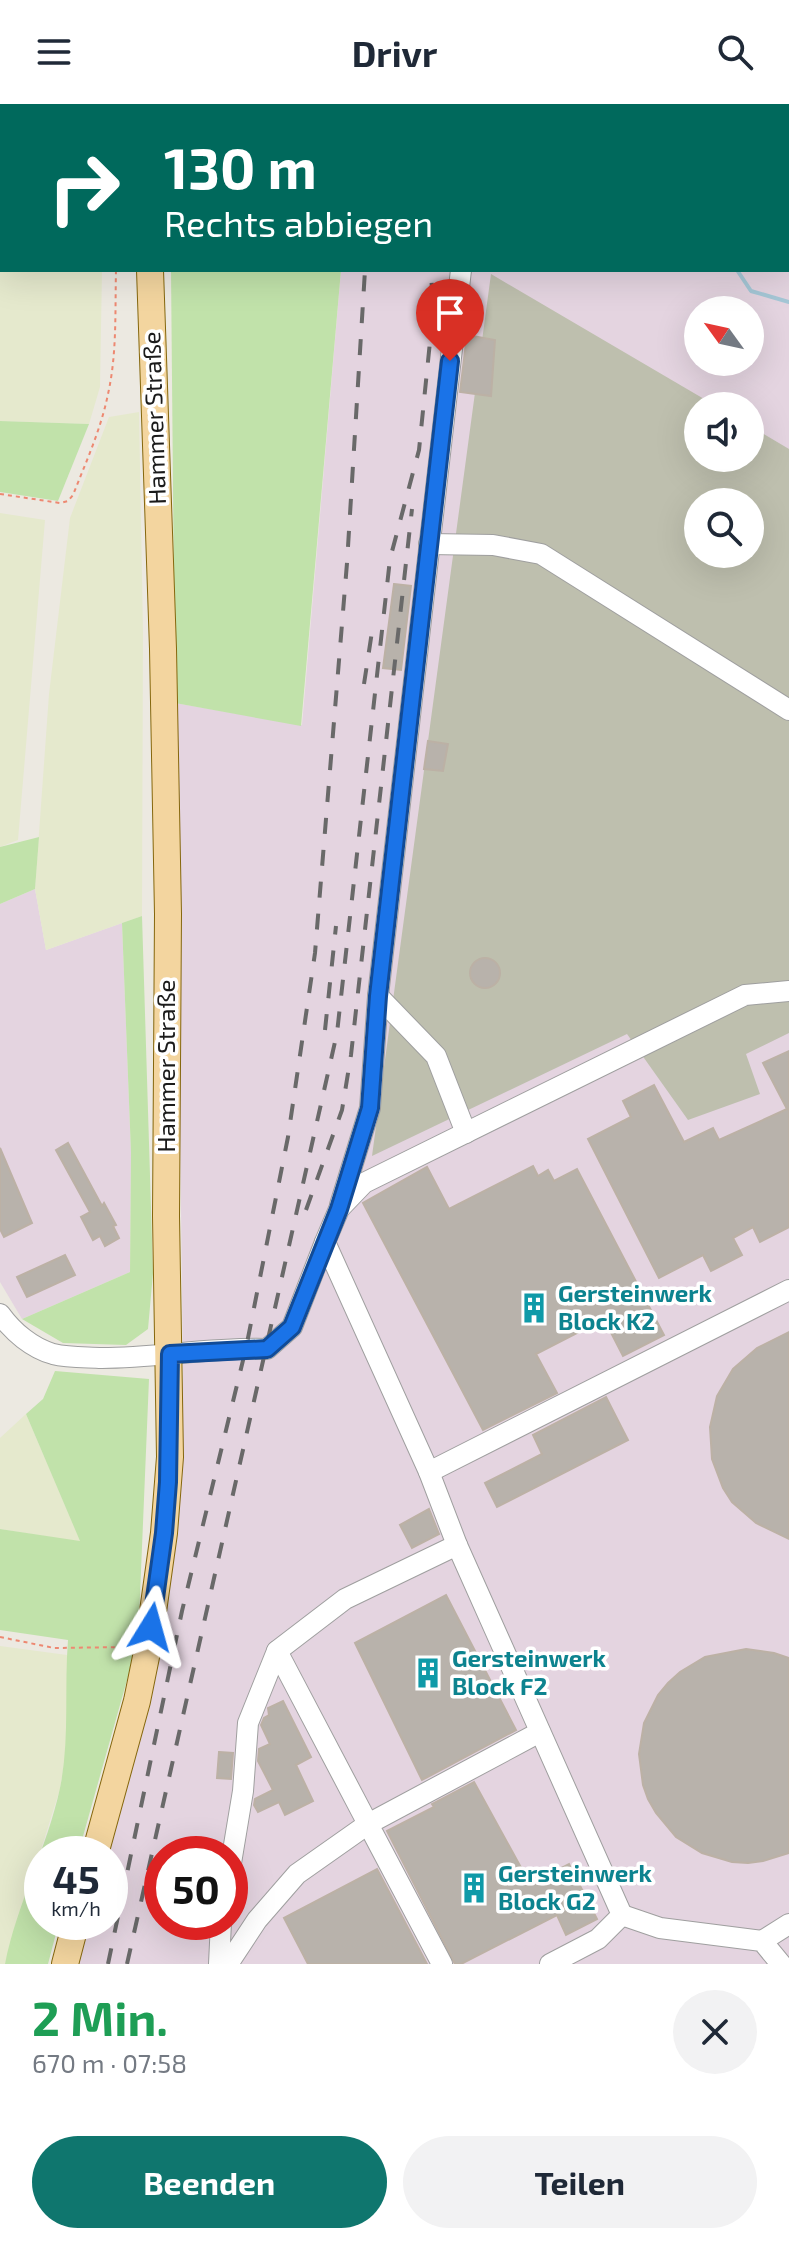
<!DOCTYPE html>
<html lang="de">
<meta charset="utf-8">
<style>
:root{--surface:#fff;--page:#f2f2f3;--text:#1f2937;--muted:#747a83;--accent:#0f766e}
body{margin:0;font-family:"Exo 2",sans-serif;background:var(--page);color:var(--text);height:100vh;display:flex;flex-direction:column;font-size:30px;white-space:nowrap}
*{box-sizing:border-box;margin:0}
p{font-size:26px;color:var(--muted)}
.icon{flex:none;width:44px;height:44px;fill:none;stroke:currentColor;stroke-width:2;stroke-linecap:round;stroke-linejoin:round}
.map{position:relative;height:1860px;overflow:hidden}
.side{display:flex;flex-direction:column;background:var(--surface);flex:1}
.side>*{flex:none}
.banner{position:absolute;left:0px;top:0px;width:790px;height:168px;box-shadow:0 8px 32px #0002;background:#00695c;color:#fff;overflow:hidden}
.needle{width:52px;rotate:303deg}
.controls{position:absolute;left:684px;top:192px;display:grid;gap:16px}
.controls a{display:grid;place-items:center;width:80px;height:80px;border-radius:50%;background:var(--surface);box-shadow:0 8px 32px #0002;font-size:40px}
.speed{position:absolute;left:24px;top:1732px;display:flex;gap:16px;font-size:40px;font-weight:700;text-align:center}
.speed>*{display:grid;place-content:center;width:104px;height:104px;border-radius:50%;background:var(--surface);box-shadow:0 8px 32px #0002;line-height:1}
.speed small{font-size:20px;font-weight:400}
.speed .limit{border:12px solid #d22;background:#fff;color:#111}
.pin{position:absolute;display:grid;place-items:center;width:68px;height:68px;color:#fff;margin:-82px -34px;border-radius:50% 50% 50% 0;rotate:-45deg;box-shadow:0 0 8px #0007}
.pin .icon{rotate:45deg}
.me{position:absolute;width:88px;margin:-44px;rotate:8deg;stroke-linejoin:round;filter:drop-shadow(0 0 6px #0008)}
.turn{display:flex;align-items:center;gap:28px;height:168px;padding:0 32px;font-size:36px}
.turn .icon{width:104px;height:104px;stroke-width:2.5}
.turn b{display:block;font-size:56px;line-height:68px}
.round{display:grid;place-items:center;flex:none;width:84px;height:84px;border-radius:42px;background:var(--page)}
.headline{display:flex;align-items:center;justify-content:space-between;height:136px;padding:0 32px}
h1{font-size:48px;font-weight:700;line-height:60px;color:#1e9e55}
.primary-button{display:flex;gap:16px;margin-top:auto;padding:16px 32px}
.primary-button a{flex:1;height:92px;border-radius:48px;background:var(--accent);color:#fff;font-size:32px;font-weight:700;line-height:92px;text-align:center}
.primary-button a+a{background:var(--page);color:var(--text)}
header{display:flex;justify-content:space-between;align-items:center;height:104px;padding:0 32px;background:var(--surface);font-size:36px;font-weight:700}
.map>svg:first-child{display:block}
</style>
<header><svg class="icon" aria-label="menu" viewBox="0 0 24 24"><path d="M4 6h16M4 12h16M4 18h16"/></svg>Drivr<svg class="icon" aria-label="search" viewBox="0 0 24 24"><circle cx="10" cy="10" r="6"/><path d="M15 15l6 6"/></svg></header>
<div class="map">
<svg width="789" height="1860" viewBox="0 0 789 1860">
<rect width="100%" height="100%" fill="#ece9e1"/>
<!-- industrial -->
<g fill="#e4d4e0" fill-rule="evenodd">
<path d="M355,0H789V1860H75L85,1818H110V1750H102L163,1509L183,1272L175,599L302,621L341,166H788V2H355ZM698,206H750V258H698ZM698,302H750V354H698ZM698,398H750V450H698ZM162,1750H230V1818H162Z"/>
<polygon points="35,785 46,846 122,819 131,1049 130,1168 22,1215 0,1178 0,800"/>
</g>
<!-- construction -->
<path fill="#bebfae" fill-rule="evenodd" d="M491,170L716,302H698V354H750V322L789,345V929L746,950L760,990L688,1016L627,930L372,1052ZM698,398H750V450H698Z"/>
<!-- farmland -->
<g fill="#e5e9cd">
<polygon points="0,0 106,0 2,2 2,166 102,166 100,283 89,320 0,317"/>
<polygon points="139,308 143,528 142,812 46,846 35,785 49,590 70,414 109,313"/>
<polygon points="0,409 45,416 18,736 0,743"/>
<polygon points="26,1310 81,1438 0,1425 0,1334"/>
<polygon points="0,1542 67,1551 67,1640 60,1685 5,1860 0,1860"/>
</g>
<!-- grass -->
<g fill="#c1e2aa">
<polygon points="171,166 341,166 301,622 175,599"/>
<polygon points="0,317 89,320 58,397 0,388"/>
<polygon points="39,733 35,785 0,800 0,743"/>
<polygon points="142,812 153,1169 148,1225 126,1241 63,1239 22,1215 130,1168 131,1049 122,819"/>
<path d="M55,1267L149,1275L139,1515L129,1569L78,1750H42V1818H59L48,1860H5C17,1800 47,1744 60,1684C70,1635 64,1585 68,1536L0,1526V1425L80,1437L26,1310L43,1295Z"/>
</g>
<g fill="none" stroke-linecap="round" stroke-linejoin="round">
<!-- stream -->
<g stroke="#a5c7d6" stroke-width="4">
<polyline points="532,0 533,2"/>
<polyline points="737,166 751,187 789,198"/>
</g>
</g>
<!-- building -->
<g fill="#b8b2ab" stroke="#bcb1a5" stroke-width="2">
<polygon points="467,231 495,236 491,292 460,288"/>
<polygon points="394,480 411,482 401,566 383,564"/>
<polygon points="428,637 448,640 443,667 424,665"/>
<circle cx="485" cy="869" r="15"/>
<polygon points="789,947 789,1123 760,1138 753,1123 733,1134 742,1151 711,1167 703,1151 659,1174 588,1035 631,1013 623,997 654,981 684,1038 713,1024 719,1036 787,1005 763,959"/>
<polygon points="68,1039 102,1102 104,1099 116,1121 113,1122 119,1134 105,1142 100,1132 93,1136 81,1113 90,1108 56,1046"/>
<polygon points="0,1044 32,1119 4,1133 0,1125"/>
<polygon points="533,1062 538,1072 548,1066 554,1077 577,1065 664,1231 623,1252 604,1215 536,1250 557,1289 483,1326 363,1099 427,1063 449,1105"/>
<polygon points="65,1151 75,1171 27,1193 17,1173"/>
<polygon points="789,1228 789,1435 756,1419 732,1398 723,1384 712,1355 710,1323 717,1292 733,1265 757,1244"/>
<polygon points="606,1293 628,1336 497,1403 485,1379 542,1350 533,1331"/>
<polygon points="429,1405 439,1430 412,1444 400,1421"/>
<polygon points="446,1491 516,1626 422,1676 355,1539"/>
<polygon points="746,1545 774,1549 789,1554 789,1749 763,1757 748,1759 732,1758 702,1749 676,1733 656,1709 648,1695 643,1681 639,1650 644,1619 658,1591 668,1579 680,1568 705,1553"/>
<polygon points="283,1597 311,1653 296,1661 313,1697 285,1711 279,1698 258,1708 254,1701 255,1695 273,1686 258,1657 259,1645 270,1640 261,1621 264,1614 269,1611 268,1604"/>
<polygon points="219,1648 233,1649 231,1675 217,1674"/>
<polygon points="474,1678 530,1780 569,1760 597,1815 566,1831 557,1811 461,1860 455,1860 387,1727 434,1703 432,1700"/>
<polygon points="377,1765 427,1860 308,1860 284,1814"/>
</g>
<g fill="none" stroke-linecap="round" stroke-linejoin="round">
<!-- minor casing -->
<g stroke="#9f9f9f" stroke-width="22">
<g id="minor">
<polyline points="448,0 449,2"/>
<polyline points="429,440 493,441 541,450 789,606"/>
<polyline points="378,892 436,952 466,1029"/>
<polyline points="340,1101 370,1004 378,892 461,166"/>
<path d="M0,1210C13,1228 32,1244 53,1250C69,1254 86,1253 102,1254C157,1254 212,1243 267,1245L292,1223L325,1138"/>
<polyline points="429,1368 789,1186"/>
<polyline points="457,1441 622,1811 598,1835 550,1860"/>
<polyline points="230,1765 243,1687 248,1619 277,1547 345,1495 457,1441 429,1368 325,1138 339,1105 364,1079 745,891 789,887"/>
<polyline points="622,1811 660,1824 762,1837 781,1860"/>
<polyline points="762,1837 789,1820"/>
<polyline points="219,1860 221,1818"/>
<polyline points="228,1860 257,1816 297,1770 368,1720 277,1547"/>
<polyline points="442,1860 368,1720 540,1628"/>
</g>
</g>
<!-- major casing -->
<g stroke="#85670d" stroke-width="28">
<g id="major">
<polyline points="151,2 151,0"/>
<polyline points="95,1750 137,1597 148,1543 164,1429 170,1353 166,1112 168,810 163,545 150,166"/>
<polyline points="65,1860 76,1818"/>
</g>
</g>
<!-- path -->
<g stroke="#ed8871" stroke-width="2" stroke-dasharray="4 4" stroke-linecap="butt">
<polyline points="117,2 117,0"/>
<path d="M0,390L60,399L68,397L73,391C86,358 101,325 108,290C117,250 115,208 116,166"/>
<polyline points="0,1533 54,1544 127,1543"/>
</g>
<!-- minor -->
<use href="#minor" stroke="#fff" stroke-width="20"/>
<!-- major -->
<use href="#major" stroke="#f3d59f" stroke-width="26"/>
<!-- rail -->
<g stroke="#696969" stroke-width="4" stroke-dasharray="16 16" stroke-linecap="butt">
<polyline points="404,0 404,2"/>
<polyline points="377,2 377,0"/>
<polyline points="364,580 373,521"/>
<polyline points="325,926 336,822"/>
<polyline points="306,1106 342,1006 351,951 412,405"/>
<polyline points="108,1860 182,1507 246,1244 288,1033 315,849 347,459 365,166"/>
<polyline points="127,1860 337,929 390,455 419,346 433,208 431,166"/>
</g>
</g>
<g fill="none" stroke-linecap="round" stroke-linejoin="round">
<!-- route casing -->
<g stroke="#114b97" stroke-width="20">
<polyline id="route" points="151,1523 164,1429 168,1378 170,1250 267,1245 292,1223 339,1105 370,1004 378,892 450,257"/>
</g>
<!-- route -->
<use href="#route" stroke="#1a73e8" stroke-width="14"/>
</g>
<!-- icons -->
<defs>
<g id="building-bare" transform="scale(2.4)"><path d="M-4-6H4V6H1V3H-1V6H-4ZM-2.5-4.3h1.7v1.8h-1.7ZM.8-4.3h1.7v1.8H.8ZM-2.5-1h1.7V.8h-1.7ZM.8-1h1.7V.8H.8Z" fill="#0f9aa8" stroke="#fff" stroke-width="2.5" paint-order="stroke"/></g>
</defs>
<g fill-rule="evenodd">
<use href="#building-bare" x="534" y="1204"/>
<use href="#building-bare" x="428" y="1569"/>
<use href="#building-bare" x="474" y="1784"/>
</g>
<g text-anchor="middle" stroke-width="7" stroke-linejoin="round" paint-order="stroke">
<!-- street labels -->
<g font-size="24" fill="#1b1b1b" stroke="#fff">
<text transform="translate(155 314) rotate(-92)" y="8">Hammer Straße</text>
<text transform="translate(167 962) rotate(-90)" y="8">Hammer Straße</text>
</g>
<!-- culture labels -->
<g font-size="24" font-weight="bold" fill="#0d838f" stroke="#fff" text-anchor="start">
<text x="558" y="1198">Gersteinwerk<tspan x="558" dy="28">Block K2</tspan></text>
<text x="452" y="1563">Gersteinwerk<tspan x="452" dy="28">Block F2</tspan></text>
<text x="498" y="1778">Gersteinwerk<tspan x="498" dy="28">Block G2</tspan></text>
</g>
</g>
</svg>
<div class="controls">
<a><svg class="needle" viewBox="-14 -14 28 28"><path d="M0-13l5 13h-10z" fill="#e53935"/><path d="M0 13l5-13h-10z" fill="#747a83"/></svg></a>
<a><svg class="icon" aria-label="sound" viewBox="0 0 24 24"><path d="M4 9h4l5-4v14l-5-4H4zM17 9q2 3 0 6"/></svg></a>
<a><svg class="icon" aria-label="search" viewBox="0 0 24 24"><circle cx="10" cy="10" r="6"/><path d="M15 15l6 6"/></svg></a>
</div>
<div class="speed"><div>45<small>km/h</small></div><div class="limit">50</div></div>
<div class="pin" style="left:450px;top:257px;background:#d93025"><svg class="icon" aria-label="arrive" viewBox="0 0 24 24"><path d="M6 21V4h12l-3 4 3 4H6"/></svg></div>
<svg class="me" style="left:151px;top:1523px" viewBox="-20 -20 40 40"><path d="M0-17L14 15 0 8-14 15z" fill="#1a73e8" stroke="#fff" stroke-width="4"/></svg>
<div class="banner">
<div class="turn"><svg class="icon" aria-label="right" viewBox="0 0 24 24"><path d="M7 20v-9h11M14 6l5 5-5 5"/></svg><div><b>130 m</b>Rechts abbiegen</div></div>
</div>
</div>
<section class="side">
<div class="headline"><div><h1>2 Min.</h1><p>670 m · 07:58</p></div><a class="round"><svg class="icon" aria-label="close" viewBox="0 0 24 24"><path d="M6 6l12 12M18 6L6 18"/></svg></a></div>
<div class="primary-button"><a>Beenden</a><a>Teilen</a></div>
</section>
